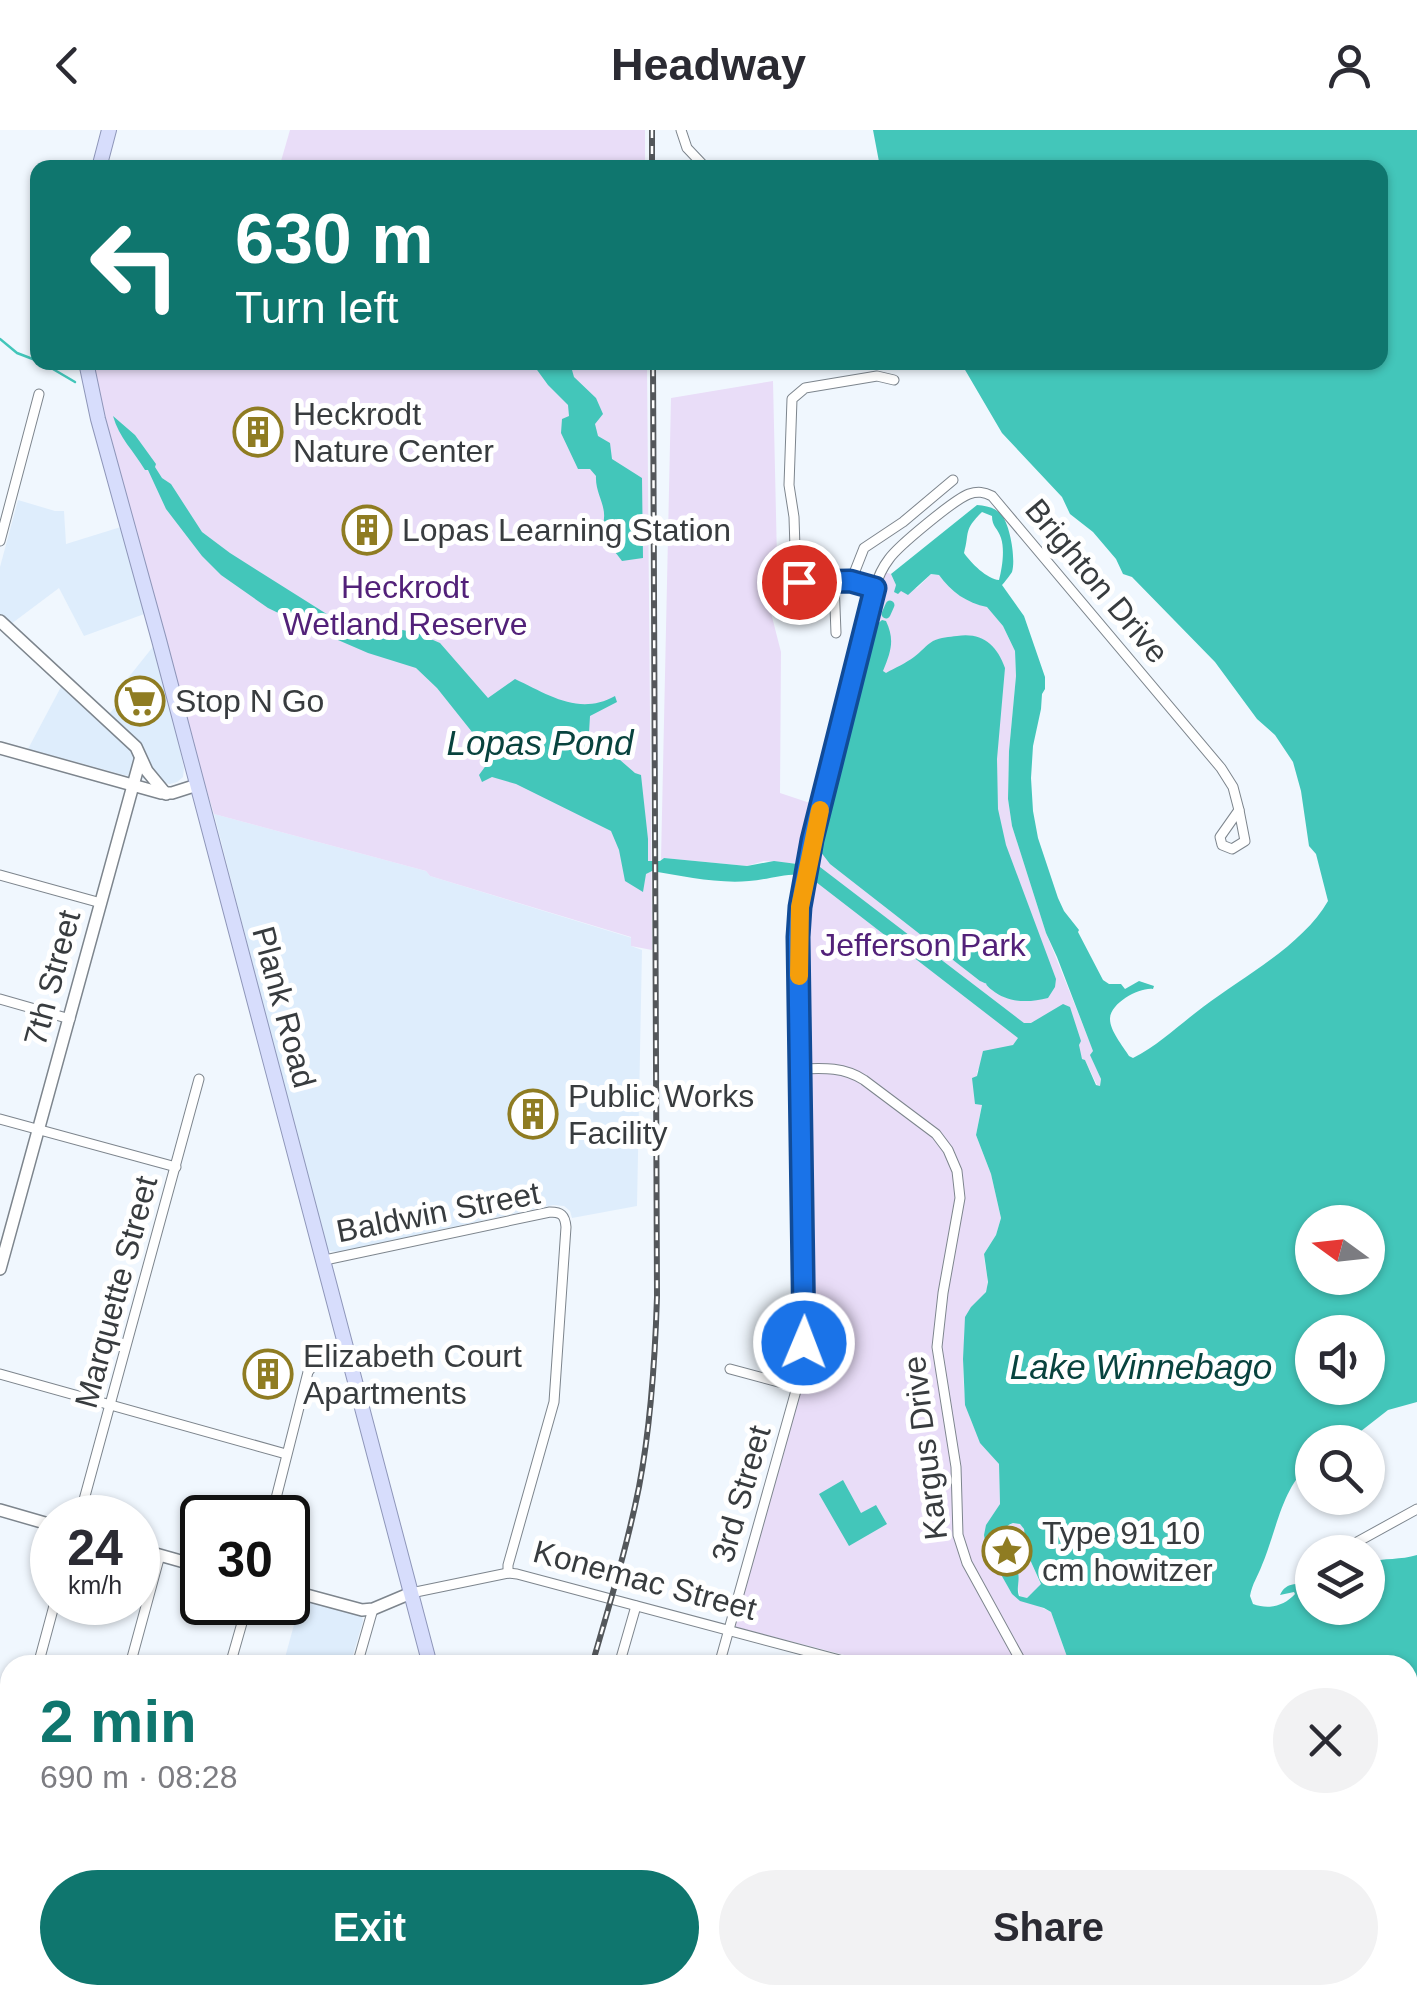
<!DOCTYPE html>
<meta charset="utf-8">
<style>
:root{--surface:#fff;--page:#f2f2f3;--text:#2b2b33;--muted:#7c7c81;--accent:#0f766e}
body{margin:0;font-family:Helvetica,sans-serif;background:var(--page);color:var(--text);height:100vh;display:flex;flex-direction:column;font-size:38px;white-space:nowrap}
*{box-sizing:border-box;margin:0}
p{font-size:32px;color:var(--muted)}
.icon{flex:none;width:55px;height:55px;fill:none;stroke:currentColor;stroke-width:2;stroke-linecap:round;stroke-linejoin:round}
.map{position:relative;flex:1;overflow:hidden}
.side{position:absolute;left:0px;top:1525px;width:1418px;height:350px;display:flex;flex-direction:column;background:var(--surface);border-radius:30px 30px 0 0;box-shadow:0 2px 8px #0004}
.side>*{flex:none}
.guide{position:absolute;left:30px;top:30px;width:1358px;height:210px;border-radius:20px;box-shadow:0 2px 8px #0004;background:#0f766e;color:#fff;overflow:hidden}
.needle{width:65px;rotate:285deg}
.buttons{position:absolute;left:1295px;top:1075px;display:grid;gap:20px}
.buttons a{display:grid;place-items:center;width:90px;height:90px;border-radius:50%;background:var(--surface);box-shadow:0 2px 8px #0004;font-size:50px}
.speed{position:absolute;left:30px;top:1365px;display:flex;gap:20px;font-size:50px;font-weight:700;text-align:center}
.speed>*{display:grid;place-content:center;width:130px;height:130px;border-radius:50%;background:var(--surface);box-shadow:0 2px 8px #0004;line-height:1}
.speed small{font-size:25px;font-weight:400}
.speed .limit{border:5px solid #111;border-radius:15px;background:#fff;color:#111}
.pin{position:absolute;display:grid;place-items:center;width:85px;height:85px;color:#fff;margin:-42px;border:5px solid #fff;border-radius:50%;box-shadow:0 2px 10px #0007}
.me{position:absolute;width:110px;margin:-55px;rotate:1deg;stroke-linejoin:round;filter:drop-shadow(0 0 8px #0008)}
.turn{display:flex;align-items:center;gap:35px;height:210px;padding:0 40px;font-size:45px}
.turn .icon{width:130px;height:130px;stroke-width:2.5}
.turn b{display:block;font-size:70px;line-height:85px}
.round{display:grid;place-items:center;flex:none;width:105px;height:105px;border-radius:52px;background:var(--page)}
.headline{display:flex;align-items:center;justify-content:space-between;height:170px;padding:0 40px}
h1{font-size:60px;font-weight:800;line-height:75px;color:var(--accent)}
.primary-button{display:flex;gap:20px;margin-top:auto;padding:20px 40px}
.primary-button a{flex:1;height:115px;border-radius:60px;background:var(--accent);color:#fff;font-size:40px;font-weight:800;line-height:115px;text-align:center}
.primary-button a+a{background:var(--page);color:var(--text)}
header{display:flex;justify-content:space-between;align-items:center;height:130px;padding:0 40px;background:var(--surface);font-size:45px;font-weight:800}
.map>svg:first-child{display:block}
</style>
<header><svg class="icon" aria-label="back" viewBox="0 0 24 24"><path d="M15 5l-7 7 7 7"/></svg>Headway<svg class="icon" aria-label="person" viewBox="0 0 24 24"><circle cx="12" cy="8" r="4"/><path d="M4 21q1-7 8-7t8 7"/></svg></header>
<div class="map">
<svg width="1417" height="1875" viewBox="0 0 1417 1875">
<rect width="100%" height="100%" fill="#f0f7fe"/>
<!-- built -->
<g fill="#deedfc">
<polygon points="18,370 55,381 64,381 66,414 124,396 147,483 84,506 59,458 11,494 0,484 0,437"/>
<polygon points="156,513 184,638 183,647 177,652 170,654 124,645 28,619 62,555 108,585 135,556 128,548"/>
<polygon points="214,684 426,741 430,746 632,808 631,816 642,820 637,1076 572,1088 570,1081 564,1076 553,1075 340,1122 330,1121 325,1117"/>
<polygon points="301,1469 362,1486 363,1491 350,1535 283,1535"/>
<polygon points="399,1865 481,1865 479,1875 397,1875"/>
</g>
<!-- green -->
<g fill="#e9ddf8">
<polygon points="290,0 645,0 645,37 279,38"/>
<polygon points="93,233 647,233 652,820 631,816 631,807 430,746 426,741 214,684 175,558 106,298"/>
<polygon points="773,251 778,473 771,483 781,522 780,663 813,674 798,734 764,731 747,736 664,728 661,730 671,268"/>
<path d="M884,442L891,444L896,455L895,462L917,458L931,444L939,445C951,462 967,473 987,476L1003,496L1015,521L1016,546L1009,621L1008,669L1012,696L1046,803L1091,915L1094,922L1091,926L1101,949L1100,956L1097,955L1085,930L1017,912L977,941L982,974L976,1005L991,1044L1001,1088L996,1105L984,1124C984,1135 989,1147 987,1158C984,1171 969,1176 965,1192C963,1251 956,1286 999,1334V1338L1000,1374L984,1405L986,1418L1012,1464L1051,1482L1070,1535H850L852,1527L732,1496L803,1241L801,809L805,745L878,457Z"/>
<path d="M1013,1393L1020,1394L1024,1399L1027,1423L1041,1455L1027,1468L1020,1466C1017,1457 1018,1449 1014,1440C1005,1423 991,1426 1000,1401Z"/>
</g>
<!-- water -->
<g fill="#43c6ba" fill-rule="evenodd">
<path d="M873,0H1417V1272L1388,1280L1347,1312H1312V1333C1282,1355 1276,1403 1262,1435C1258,1446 1252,1454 1250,1466L1253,1474C1269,1480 1284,1476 1295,1464L1294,1462L1280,1465C1287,1450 1299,1456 1312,1451V1478H1368V1432C1384,1428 1401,1430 1417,1425V1875H1037L1038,1865H1408V1535H1070L1051,1482L1044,1478L1020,1471L1012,1464L986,1418L984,1405L986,1395L1000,1374L999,1334L980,1313L965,1275L963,1229L965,1187L971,1177L986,1162L988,1152L984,1124L996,1105L1001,1088L991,1044L976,1005L982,975L975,974L972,948L977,946L983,921L1013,915L1018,908L816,752L813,746C789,741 773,749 749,751C718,754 683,746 652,741L646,744L643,762L625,751L619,720L611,701L516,654L492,647L482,652L479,645L487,634L484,617L437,558L416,538L368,523L301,494L268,478L221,445L202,426L166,379L148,340H145C134,321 119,308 113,286L135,305L156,334L155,337L162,348L171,354L202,402L230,423L341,493L364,492L417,503L440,513L488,568L515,549C549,565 579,586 615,566L617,572L590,586L589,603L635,643L641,645L648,709V731H660L664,728L747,736L774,731L820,737L1024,893H1031L1063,874L1070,877L1081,911L1079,915L1082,929L1085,930L1096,955L1100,956L1101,949L1090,925L1093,921L1057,827L1046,803L1012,696L1008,669L1009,621L1016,546L1015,521L1003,496L987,477C967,473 951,462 939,445L931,444L908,465L901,461L898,464L894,462L896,455L891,444L977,375C986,376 994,377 1001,384C1010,394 1016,429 1012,442C1011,444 1004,453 1002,455L1024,486L1045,547V559L1042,564L1041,579L1033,616L1031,648L1033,681L1038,708L1058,768L1064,781L1079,800L1078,802L1103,850L1109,854H1121L1125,859L1139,851L1154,856L1153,859C1140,857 1110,873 1110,889C1110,901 1123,916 1129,926L1133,928C1159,915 1180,894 1203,877C1243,847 1303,815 1328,771L1316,724L1309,716L1301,661L1293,632L1275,605L1257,589L1215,532L1132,447L1123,444L1116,429L1093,402L1070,384L1062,367L1002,303L961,233L1380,232V38L880,37ZM982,382L992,386C992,397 998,398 1001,408C1005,420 1002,439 999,450C987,449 971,433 964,423C970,401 963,401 982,382ZM1312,1092H1368V1148H1312ZM1312,1202H1368V1258H1312ZM1013,1393L1020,1394L1024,1399L1027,1423L1041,1454L1027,1468L1019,1466C1016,1458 1020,1451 1018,1442C1015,1433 1005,1433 1000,1426C990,1412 1000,1398 1013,1393Z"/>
<path d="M532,233H570L574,247L596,268L603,284L595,294L598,306L610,313L612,329L642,348L643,428L622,431C609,412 595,407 582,388L603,394C608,376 595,365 596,346L590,339H578L561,303L562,289L569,286L568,275L548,255Z"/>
<path d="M882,490L886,491C895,510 891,521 883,541L886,543C895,538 906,533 914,527C921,522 926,515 933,511C941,507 949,507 957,506C982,502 997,515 1005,538L997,629L998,679L1006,715L1056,849L1055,857L1048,868C1028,873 1008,873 992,860C980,850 993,857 980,851L830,734L820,721L867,523L875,496Z"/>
<polygon points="843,1350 861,1383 876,1375 887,1394 849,1416 819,1364"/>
</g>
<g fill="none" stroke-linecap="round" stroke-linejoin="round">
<!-- stream -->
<g stroke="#43c6ba" stroke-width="2.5">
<polyline points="0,209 17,223 38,231"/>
<polyline points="41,232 75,252"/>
</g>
<!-- canal -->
<polyline stroke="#43c6ba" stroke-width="9" points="886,484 890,475"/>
<!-- minor casing -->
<g stroke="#7d858d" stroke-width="11">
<g id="minor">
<polyline points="681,0 687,18 706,38"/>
<polyline points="0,411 39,264"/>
<polyline points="851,451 864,418 903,392 953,350"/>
<polyline points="834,452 836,503"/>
<polyline points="875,458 851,451 802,453 796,450 794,387 789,355 792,269 805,258 877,246 894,250"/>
<polygon points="1239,680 1245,711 1232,719 1222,715 1220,707"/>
<polyline points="0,745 101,773"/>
<polyline points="0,869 70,889"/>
<path d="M801,939C824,938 844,937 864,950L936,1004L948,1020L957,1041L960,1068L943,1163L937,1217L956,1337L958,1405L967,1433L1023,1535"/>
<polyline points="0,989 176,1037"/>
<path d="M325,1130L550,1082C561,1082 565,1085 566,1097L554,1272L508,1435V1443"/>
<polyline points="730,1239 797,1257"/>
<polyline points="0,1244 286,1324"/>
<polyline points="79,1388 199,949"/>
<path d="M271,1388L308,1242C317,1228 332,1224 348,1219"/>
<polyline points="1339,1422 1417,1379"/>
<polyline points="411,1463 508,1443 517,1444 836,1529 846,1532 845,1535"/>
<polyline points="38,1535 55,1472"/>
<polyline points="130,1535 160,1425"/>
<polyline points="230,1535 248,1472"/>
<polyline points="357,1535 373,1479"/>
<polyline points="619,1535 636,1476"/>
<path d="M719,1535L797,1257L804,1225L806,1185L798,807L800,777L810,719L875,458C878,447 882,438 889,429C898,416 955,369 969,364C978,361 984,362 992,366L1221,638L1233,657L1239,680"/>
<polyline points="0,1670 10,1634"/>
<polyline points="979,1865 996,1870"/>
<polyline points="36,1875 39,1865"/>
<polyline points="137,1875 139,1865"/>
<polyline points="263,1875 265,1865"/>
<polyline points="393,1875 394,1865"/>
<polyline points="625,1875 627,1865"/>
<polyline points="751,1875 754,1865"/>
<polyline points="874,1875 877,1865"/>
</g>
</g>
<!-- tertiary casing -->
<g stroke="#7d858d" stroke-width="14">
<g id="tertiary">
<polyline points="0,491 136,617 147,641 166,664"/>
<polyline points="0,618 161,663 172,663 197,655"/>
<polyline points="0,1139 140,630"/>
<polyline points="0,1380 52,1395"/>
<polyline points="138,1419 202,1437"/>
<polyline points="288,1460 362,1480 373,1479 411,1463"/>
</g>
</g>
<!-- primary casing -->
<g stroke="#8e96b9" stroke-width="16">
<g id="primary">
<polyline points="99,38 109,0"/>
<polyline points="86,232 98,289 159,510 430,1535"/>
<polyline points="518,1865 521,1875"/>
</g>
</g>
<!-- minor -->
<use href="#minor" stroke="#fff" stroke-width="9"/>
<!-- tertiary -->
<use href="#tertiary" stroke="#fff" stroke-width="11"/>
<!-- primary -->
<use href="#primary" stroke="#d7ddfc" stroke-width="14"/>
<!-- rail casing -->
<g stroke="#53575b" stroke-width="6">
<g id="rail">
<polyline points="652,0 652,38"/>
<path d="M592,1535C609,1476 627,1417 639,1357C651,1294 655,1231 657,1167L653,232"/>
<polyline points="498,1875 500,1865"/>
</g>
</g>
<!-- rail -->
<use href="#rail" stroke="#fff" stroke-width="2.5" stroke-dasharray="8" stroke-linecap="butt"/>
</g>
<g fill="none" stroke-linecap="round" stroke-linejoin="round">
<!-- route casing -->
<g stroke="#114b97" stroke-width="25">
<polyline id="route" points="799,452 850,451 875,458 812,710 800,777 798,807 804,1213"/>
</g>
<!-- route -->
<use href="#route" stroke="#1a73e8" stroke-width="18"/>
<!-- slow -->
<polyline stroke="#f59e0b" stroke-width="18" points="799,846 800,777 820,680"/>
</g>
<!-- icons -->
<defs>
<g id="building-ring" transform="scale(2.5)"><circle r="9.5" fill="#fff" stroke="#8f7c22" stroke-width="1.5"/><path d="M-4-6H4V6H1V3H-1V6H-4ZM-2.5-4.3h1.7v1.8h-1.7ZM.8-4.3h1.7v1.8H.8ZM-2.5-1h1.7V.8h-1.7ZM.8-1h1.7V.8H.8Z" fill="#8f7c22"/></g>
<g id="supermarket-ring" transform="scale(2.5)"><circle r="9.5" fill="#fff" stroke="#8f7c22" stroke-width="1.5"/><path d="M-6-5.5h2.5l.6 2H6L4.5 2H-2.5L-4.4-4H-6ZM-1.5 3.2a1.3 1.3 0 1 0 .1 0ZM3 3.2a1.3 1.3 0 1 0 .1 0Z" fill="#8f7c22"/></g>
<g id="sight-ring" transform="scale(2.5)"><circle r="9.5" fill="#fff" stroke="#8f7c22" stroke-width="1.5"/><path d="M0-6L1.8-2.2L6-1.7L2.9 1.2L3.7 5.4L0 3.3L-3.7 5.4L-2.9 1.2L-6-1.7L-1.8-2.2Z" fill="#8f7c22"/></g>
</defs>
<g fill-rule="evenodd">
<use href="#building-ring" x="258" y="302"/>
<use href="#building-ring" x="367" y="400"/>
<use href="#supermarket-ring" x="140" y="571"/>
<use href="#building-ring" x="533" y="984"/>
<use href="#building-ring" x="268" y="1244"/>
<use href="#sight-ring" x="1007" y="1421"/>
</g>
<g text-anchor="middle" stroke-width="10" stroke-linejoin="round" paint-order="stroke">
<!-- poi labels -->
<g font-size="32" fill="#383c3f" stroke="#fff" text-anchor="start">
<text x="293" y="295">Heckrodt<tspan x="293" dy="37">Nature Center</tspan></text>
<text x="402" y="411">Lopas Learning Station</text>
<text x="175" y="582">Stop N Go</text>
<text x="568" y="977">Public Works<tspan x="568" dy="37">Facility</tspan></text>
<text x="303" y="1237">Elizabeth Court<tspan x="303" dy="37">Apartments</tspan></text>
<text x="1042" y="1414">Type 91 10<tspan x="1042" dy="37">cm howitzer</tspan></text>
</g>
<!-- street labels -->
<g font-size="32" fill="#383c3f" stroke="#fff">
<text transform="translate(1097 451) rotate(50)" y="11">Brighton Drive</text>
<text transform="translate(52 848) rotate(-75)" y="11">7th Street</text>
<text transform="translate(284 877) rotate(75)" y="11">Plank Road</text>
<text transform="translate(438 1082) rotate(-11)" y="11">Baldwin Street</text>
<text transform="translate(116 1162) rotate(-75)" y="11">Marquette Street</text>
<text transform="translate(925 1318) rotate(-97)" y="11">Kargus Drive</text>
<text transform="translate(741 1364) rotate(-74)" y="11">3rd Street</text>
<text transform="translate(645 1450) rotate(15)" y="11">Konemac Street</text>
</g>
<!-- park labels -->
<g font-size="32" fill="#522179" stroke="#fff">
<text x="405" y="468">Heckrodt<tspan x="405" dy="37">Wetland Reserve</tspan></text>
<text x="923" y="826">Jefferson Park</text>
</g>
<!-- water labels -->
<g font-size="35" font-style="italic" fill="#08433e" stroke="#fff">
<text x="540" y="625">Lopas Pond</text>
<text x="1141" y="1249">Lake Winnebago</text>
</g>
</g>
</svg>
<div class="buttons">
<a><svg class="needle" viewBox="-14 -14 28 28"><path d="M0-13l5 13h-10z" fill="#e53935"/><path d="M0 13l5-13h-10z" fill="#7c7c81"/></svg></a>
<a><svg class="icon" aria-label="sound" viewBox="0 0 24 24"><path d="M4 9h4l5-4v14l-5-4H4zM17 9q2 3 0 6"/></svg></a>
<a><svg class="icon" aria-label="search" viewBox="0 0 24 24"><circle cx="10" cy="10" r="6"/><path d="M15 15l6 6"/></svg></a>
<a><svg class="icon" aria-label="layers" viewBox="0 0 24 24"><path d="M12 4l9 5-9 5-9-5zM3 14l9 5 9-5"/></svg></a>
</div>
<div class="speed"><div>24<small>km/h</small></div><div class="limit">30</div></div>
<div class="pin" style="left:799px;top:452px;background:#d93025"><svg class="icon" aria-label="arrive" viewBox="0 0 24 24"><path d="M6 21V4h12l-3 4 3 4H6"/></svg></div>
<svg class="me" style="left:804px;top:1213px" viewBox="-20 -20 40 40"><circle r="17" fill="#1a73e8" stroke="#fff" stroke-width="3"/><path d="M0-11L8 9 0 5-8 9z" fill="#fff"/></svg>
<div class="guide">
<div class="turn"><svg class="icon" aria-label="left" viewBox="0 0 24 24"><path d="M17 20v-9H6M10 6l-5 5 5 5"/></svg><div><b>630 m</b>Turn left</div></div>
</div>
<section class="side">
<div class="headline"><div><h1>2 min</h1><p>690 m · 08:28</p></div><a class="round"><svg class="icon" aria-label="close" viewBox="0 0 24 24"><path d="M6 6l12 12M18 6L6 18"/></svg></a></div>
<div class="primary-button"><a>Exit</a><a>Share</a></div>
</section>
</div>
